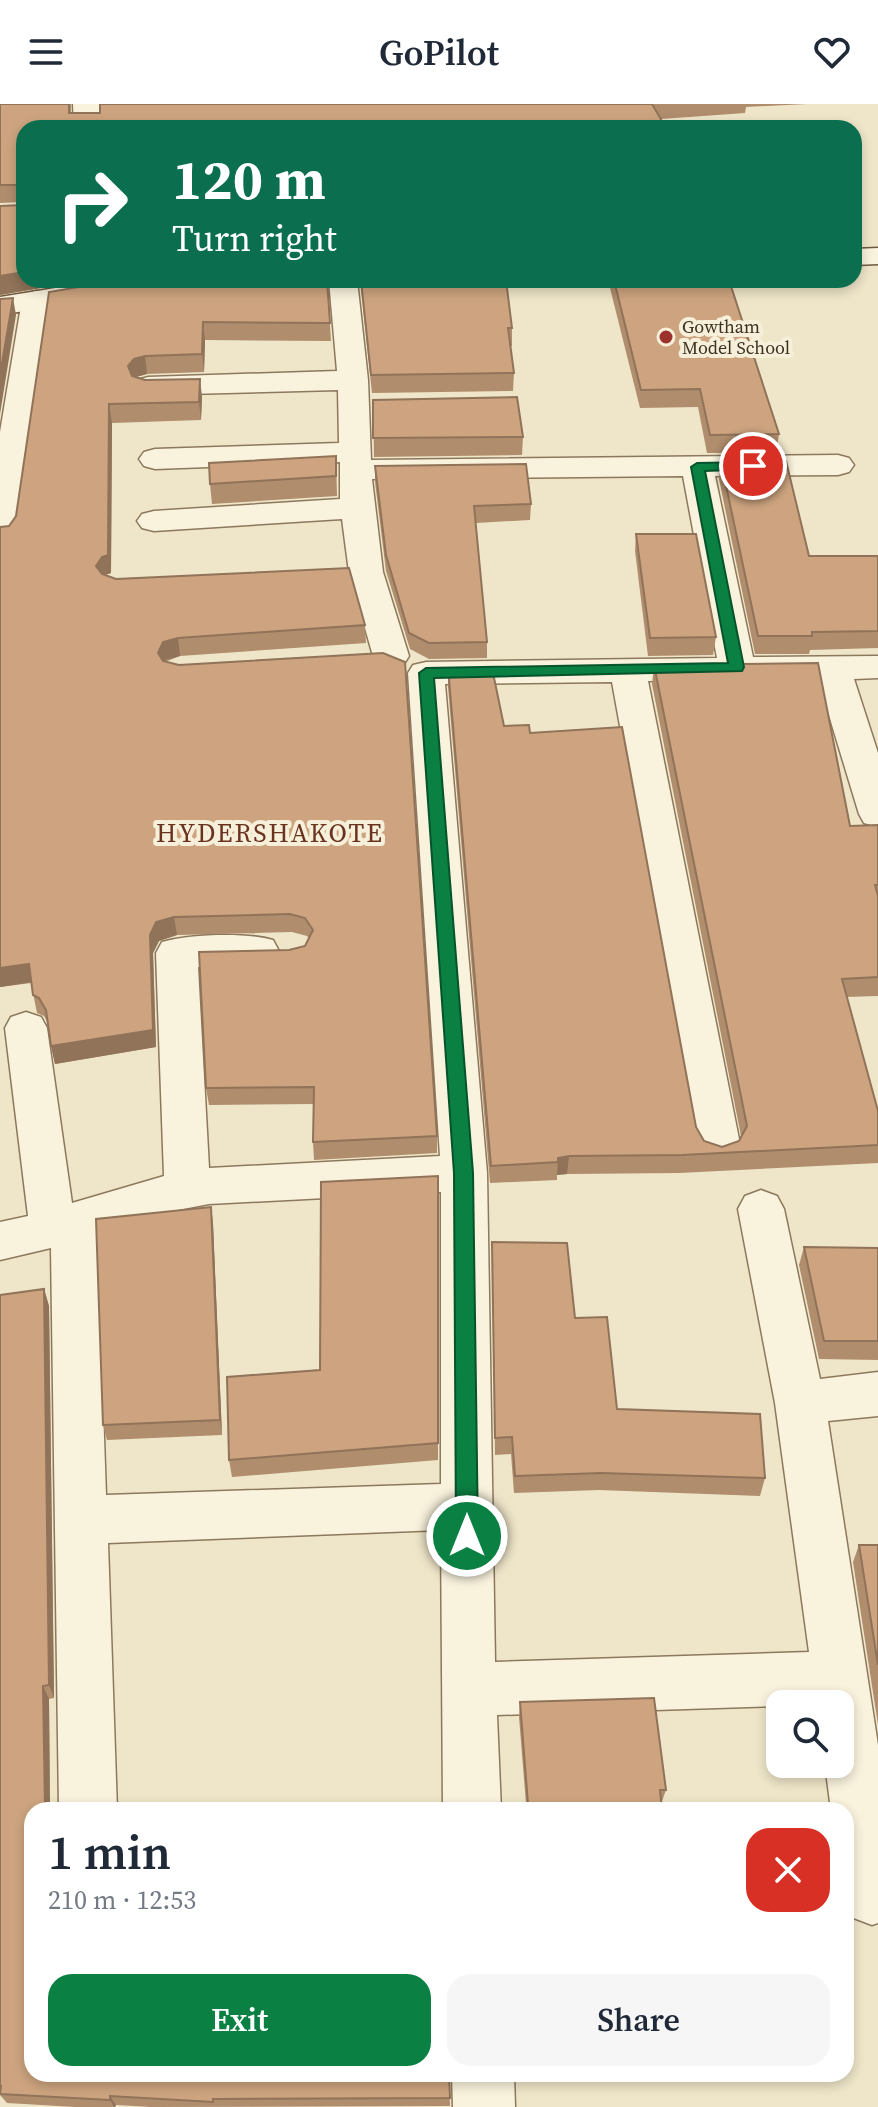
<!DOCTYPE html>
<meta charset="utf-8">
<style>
:root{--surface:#fff;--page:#f6f6f7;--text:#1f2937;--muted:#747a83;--accent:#0b8043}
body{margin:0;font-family:"Source Serif 4",serif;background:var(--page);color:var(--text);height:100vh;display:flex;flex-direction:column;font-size:30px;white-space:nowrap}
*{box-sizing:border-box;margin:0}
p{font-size:26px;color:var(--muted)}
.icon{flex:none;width:44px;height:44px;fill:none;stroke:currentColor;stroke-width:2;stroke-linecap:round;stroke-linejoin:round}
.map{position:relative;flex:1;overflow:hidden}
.drawer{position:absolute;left:24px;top:1698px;width:830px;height:280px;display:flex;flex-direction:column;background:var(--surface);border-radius:24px;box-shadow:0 4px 12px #0003}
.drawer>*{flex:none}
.banner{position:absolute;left:16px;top:16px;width:846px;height:168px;border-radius:24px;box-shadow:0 4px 12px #0003;background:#0b6e4f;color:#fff;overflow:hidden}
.buttons{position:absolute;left:766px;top:1586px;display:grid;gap:16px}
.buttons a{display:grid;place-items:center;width:88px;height:88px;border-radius:16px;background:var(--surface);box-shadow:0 4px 12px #0003;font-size:40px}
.pin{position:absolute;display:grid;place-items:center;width:68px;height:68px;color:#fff;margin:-34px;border:4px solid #fff;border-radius:50%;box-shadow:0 2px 8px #0007}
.me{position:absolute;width:88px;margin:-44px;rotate:0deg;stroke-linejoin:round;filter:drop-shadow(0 0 6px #0008)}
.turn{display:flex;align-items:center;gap:28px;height:168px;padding:0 24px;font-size:36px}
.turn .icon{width:104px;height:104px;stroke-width:2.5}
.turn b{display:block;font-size:56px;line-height:68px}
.round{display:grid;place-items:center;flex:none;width:84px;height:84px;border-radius:24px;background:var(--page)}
.summary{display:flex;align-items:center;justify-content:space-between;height:136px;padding:0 24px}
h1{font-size:48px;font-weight:600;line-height:60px}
.cta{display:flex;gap:16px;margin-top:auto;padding:16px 24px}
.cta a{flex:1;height:92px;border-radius:24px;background:var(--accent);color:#fff;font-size:32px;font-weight:600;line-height:92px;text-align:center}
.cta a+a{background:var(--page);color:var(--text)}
header{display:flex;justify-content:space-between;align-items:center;height:104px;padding:0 24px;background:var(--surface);font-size:36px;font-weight:600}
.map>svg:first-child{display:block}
</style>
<header><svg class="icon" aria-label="menu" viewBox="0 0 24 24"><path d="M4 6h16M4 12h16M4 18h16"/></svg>GoPilot<svg class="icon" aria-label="heart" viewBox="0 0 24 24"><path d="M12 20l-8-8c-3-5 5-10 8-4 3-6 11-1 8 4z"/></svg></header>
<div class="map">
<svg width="878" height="2003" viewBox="0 0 878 2003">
<rect width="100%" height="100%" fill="#efe6c9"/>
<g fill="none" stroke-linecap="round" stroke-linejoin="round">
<!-- street casing -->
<g stroke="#8c785d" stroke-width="3">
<g id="street">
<polygon points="73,0 99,0 100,24 74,24"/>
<path d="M329,176H357L368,276L371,356L838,351L849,354L854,361L849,368L838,371L715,372L753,553L878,552V574L854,575L878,649V723L864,719L859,710L818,575L648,577L740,1040L734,1052L718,1058L702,1052L696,1040L612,578L445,580L487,1069L495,1558L809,1548L775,1299L738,1105L745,1092L761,1086L777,1092L784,1105L820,1275L878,1268V1312L828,1317L878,1641V1819L872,1821L851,1813L846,1800V1706H831L825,1660H840V1600L497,1611L501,1706H443L441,1426L108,1439L117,1706H59L51,1144L0,1156V1118L28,1112L5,924L11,913L26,908L41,913L47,924L72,1099L164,1072L156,849L162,838C190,830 245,828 273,836L279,847L273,858L258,862L198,863L209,1064L440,1052L408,569L413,561L426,558L717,554L683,372L372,375L383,468L409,552L404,560L391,563L378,560L373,552L349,468L342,415L154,427L142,424L137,417L142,410L154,407L340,395V358L155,365L144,362L139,355L144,348L155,345L339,339L338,286L148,291L137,288L133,282L137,276L148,273L337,267ZM441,1088V1380L106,1391L97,1129L157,1110L209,1100Z"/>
<polygon points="36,187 46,190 50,196 17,430 12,437 0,440 0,328 22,196 26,190"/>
<polygon points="452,1970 514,1970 515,2003 453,2003"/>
</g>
</g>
<!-- secondary casing -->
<g stroke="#6e5940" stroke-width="3">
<g id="secondary">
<polygon points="878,144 878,160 854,161 854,145"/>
<polygon points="105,176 171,176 167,182 157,185 0,211 0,193"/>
</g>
</g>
<!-- street -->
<use href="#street" fill="#f9f2dd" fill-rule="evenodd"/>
<!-- secondary -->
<use href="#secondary" fill="#f9f2dd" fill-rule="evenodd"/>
</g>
<!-- wall -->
<g fill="#b08d6d">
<polygon points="0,0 71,0 71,9 100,9 100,0 807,0 746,3 745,9 661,15 24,24 24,176 87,176 0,191 0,102 23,101 23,98 0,99"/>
<polygon points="327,176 331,237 205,236 204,268 147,270 136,273 202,293 201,316 112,319 111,469 105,471 116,475 365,521 366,539 180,552 165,558 437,1032 437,1049 314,1056 313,1038 314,1000 209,1001 206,984 289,846 305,842 309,835 307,832 292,828 177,831 159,837 153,849 156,943 55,960 51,942 48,919 44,912 37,909 31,879 0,883 9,422 16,412 49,188"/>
<polygon points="360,176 506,176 512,224 512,242 510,242 514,269 513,287 372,289"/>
<polygon points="608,176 729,176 779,330 776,349 707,349 698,303 640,304"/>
<polygon points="373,296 523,333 522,351 374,353"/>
<polygon points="336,352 337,392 212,400 210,380"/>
<polygon points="721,358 809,452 878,452 878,544 810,546 809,550 755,550 719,375"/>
<polygon points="375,362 531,400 530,416 476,419 487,538 487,554 429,555 410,545 386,467 375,378"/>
<polygon points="636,430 716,533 713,551 648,552 635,447"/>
<polygon points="654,561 850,722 878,721 878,892 846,893 878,1007 878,1059 679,1069 567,1070 557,1071 557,1076 490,1079 448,583 448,564 504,622 530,629 696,1023 704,1037 722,1043 739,1037 741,1032 652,580"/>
<polygon points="438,1072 438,1356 232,1373 229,1356 320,1266"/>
<polygon points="211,1103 213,1120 222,1331 107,1336 103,1321"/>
<polygon points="492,1138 575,1214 617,1305 765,1374 760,1392 599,1386 514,1389 511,1350 495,1351"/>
<polygon points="804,1143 878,1144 878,1256 819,1255 799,1161"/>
<polygon points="44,1185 49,1202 54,1594 49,1595 50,1706 32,1706 32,1970 449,1970 450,2002 151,2003 116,2001 115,2003 75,2003 7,1999 0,1991 0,1191"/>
<polygon points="859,1441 878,1441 878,1621 853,1458"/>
<polygon points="520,1598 666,1686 661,1700 662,1706 520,1706 521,1700 526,1700 519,1613"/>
</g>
<!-- shaded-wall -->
<g fill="#907359">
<polygon points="24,168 24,176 87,176 0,191 0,172"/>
<polygon points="13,194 16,211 0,310 0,271"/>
<polygon points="203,218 205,236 204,268 202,250"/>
<polygon points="145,252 147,270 136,273 130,280 128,262 134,255"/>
<polygon points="200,275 202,293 201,316 199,298"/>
<polygon points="109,300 112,319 111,469 105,471 99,480 96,462"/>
<polygon points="178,534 180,552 165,556 160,568 158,549 163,538"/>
<polygon points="174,813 177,831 159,837 153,849 156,943 55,960 51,942 150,831 156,818"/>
<polygon points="29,860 33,878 0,883 0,864"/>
<polygon points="569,1052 567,1070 557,1071 558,1054"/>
<polygon points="211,1103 213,1120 222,1331 220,1316"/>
<polygon points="44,1185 49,1202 54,1594 49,1581"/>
<polygon points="43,1582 49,1595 50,1706 45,1706"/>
<polygon points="110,1992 116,2001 115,2003 114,2003 110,1996"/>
</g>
<!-- building -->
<g fill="#cda47f" stroke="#907359" stroke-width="2">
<polygon points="0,0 69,0 69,9 100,9 100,0 652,0 666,24 24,24 24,168 0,172 0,102 23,101 23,81 0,81"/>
<polygon points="120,176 327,176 330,219 203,218 202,250 145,252 134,255 128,262 132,272 145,276 200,275 199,298 109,300 108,451 102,453 96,462 102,470 116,475 349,464 365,521 178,534 163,538 158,549 163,557 179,561 383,549 405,558 437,1032 313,1038 314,983 206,984 199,848 289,846 305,842 313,826 305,814 290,810 174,813 156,818 150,831 153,926 51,942 46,906 39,894 33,891 29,860 0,864 0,423 9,422 16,412 49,188"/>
<polygon points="361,176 506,176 512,224 508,224 514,269 371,271"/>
<polygon points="614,176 729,176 779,330 710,331 700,285 641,286"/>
<polygon points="13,194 0,271 0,195"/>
<polygon points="517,293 523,333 373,334 373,296"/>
<polygon points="336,352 336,372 210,380 209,359"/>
<polygon points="786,357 809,452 878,452 878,527 812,528 812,532 758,532 721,358"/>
<polygon points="526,360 531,400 474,402 487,538 429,539 409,529 386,451 375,362"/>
<polygon points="636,430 696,430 716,533 650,534"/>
<polygon points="818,559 850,722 878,721 878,781 875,781 878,792 878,873 842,875 878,1007 878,1041 682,1051 569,1052 558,1054 558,1058 491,1062 448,564 492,564 504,622 529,621 530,629 622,623 696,1023 704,1037 722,1043 739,1037 747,1022 654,561"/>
<polygon points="438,1072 438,1339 229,1356 227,1273 320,1266 321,1078"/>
<polygon points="211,1103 220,1316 103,1321 96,1115"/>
<polygon points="492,1138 567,1139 575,1214 607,1213 617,1305 760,1310 765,1374 601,1369 515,1372 512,1333 495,1334"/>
<polygon points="804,1143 878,1144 878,1237 824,1237"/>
<polygon points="44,1185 49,1581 43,1582 45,1706 32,1706 32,1970 449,1970 450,1994 213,1995 213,1998 110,1992 110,1996 0,1990 1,1982 0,1982 0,1191"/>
<polygon points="859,1441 878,1441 878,1561"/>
<polygon points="654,1594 666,1686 660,1686 662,1706 521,1706 521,1700 528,1700 520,1598"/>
</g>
<!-- route -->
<polygon fill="#0b8043" stroke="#07532c" stroke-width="2" points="753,358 758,359 758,365 705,367 744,563 742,567 434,574 473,1069 478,1432 475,1439 467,1442 459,1439 456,1432 454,1069 419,569 426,564 728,559 691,363 697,359"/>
<!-- markers -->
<circle fill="#9b322d" stroke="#f6efd9" stroke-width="3" cx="666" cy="233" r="8"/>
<g text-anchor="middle" stroke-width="8" stroke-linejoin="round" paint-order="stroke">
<!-- far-poi labels -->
<g font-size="18" fill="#3c3021" stroke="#f6efd9" text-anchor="start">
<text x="682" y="229">Gowtham<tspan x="682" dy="21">Model School</tspan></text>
</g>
<!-- quarter labels -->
<g font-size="26" letter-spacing="2" fill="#693320" stroke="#f6efd9">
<text x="270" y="738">HYDERSHAKOTE</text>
</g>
</g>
</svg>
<div class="buttons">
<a><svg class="icon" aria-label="search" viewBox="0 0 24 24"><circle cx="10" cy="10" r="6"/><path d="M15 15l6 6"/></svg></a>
</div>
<div class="pin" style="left:753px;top:362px;background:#d93025"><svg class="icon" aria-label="arrive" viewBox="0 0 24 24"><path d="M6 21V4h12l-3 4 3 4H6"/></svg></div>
<svg class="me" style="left:467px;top:1432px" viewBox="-20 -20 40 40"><circle r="17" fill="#0b8043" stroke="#fff" stroke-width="3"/><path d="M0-11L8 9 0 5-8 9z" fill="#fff"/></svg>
<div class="banner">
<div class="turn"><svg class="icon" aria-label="right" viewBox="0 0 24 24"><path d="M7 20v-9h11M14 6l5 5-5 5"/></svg><div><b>120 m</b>Turn right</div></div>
</div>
<section class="drawer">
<div class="summary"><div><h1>1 min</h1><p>210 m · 12:53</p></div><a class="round" style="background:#d93025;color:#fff"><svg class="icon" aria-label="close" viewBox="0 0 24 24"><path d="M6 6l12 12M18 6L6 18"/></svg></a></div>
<div class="cta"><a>Exit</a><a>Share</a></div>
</section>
</div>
